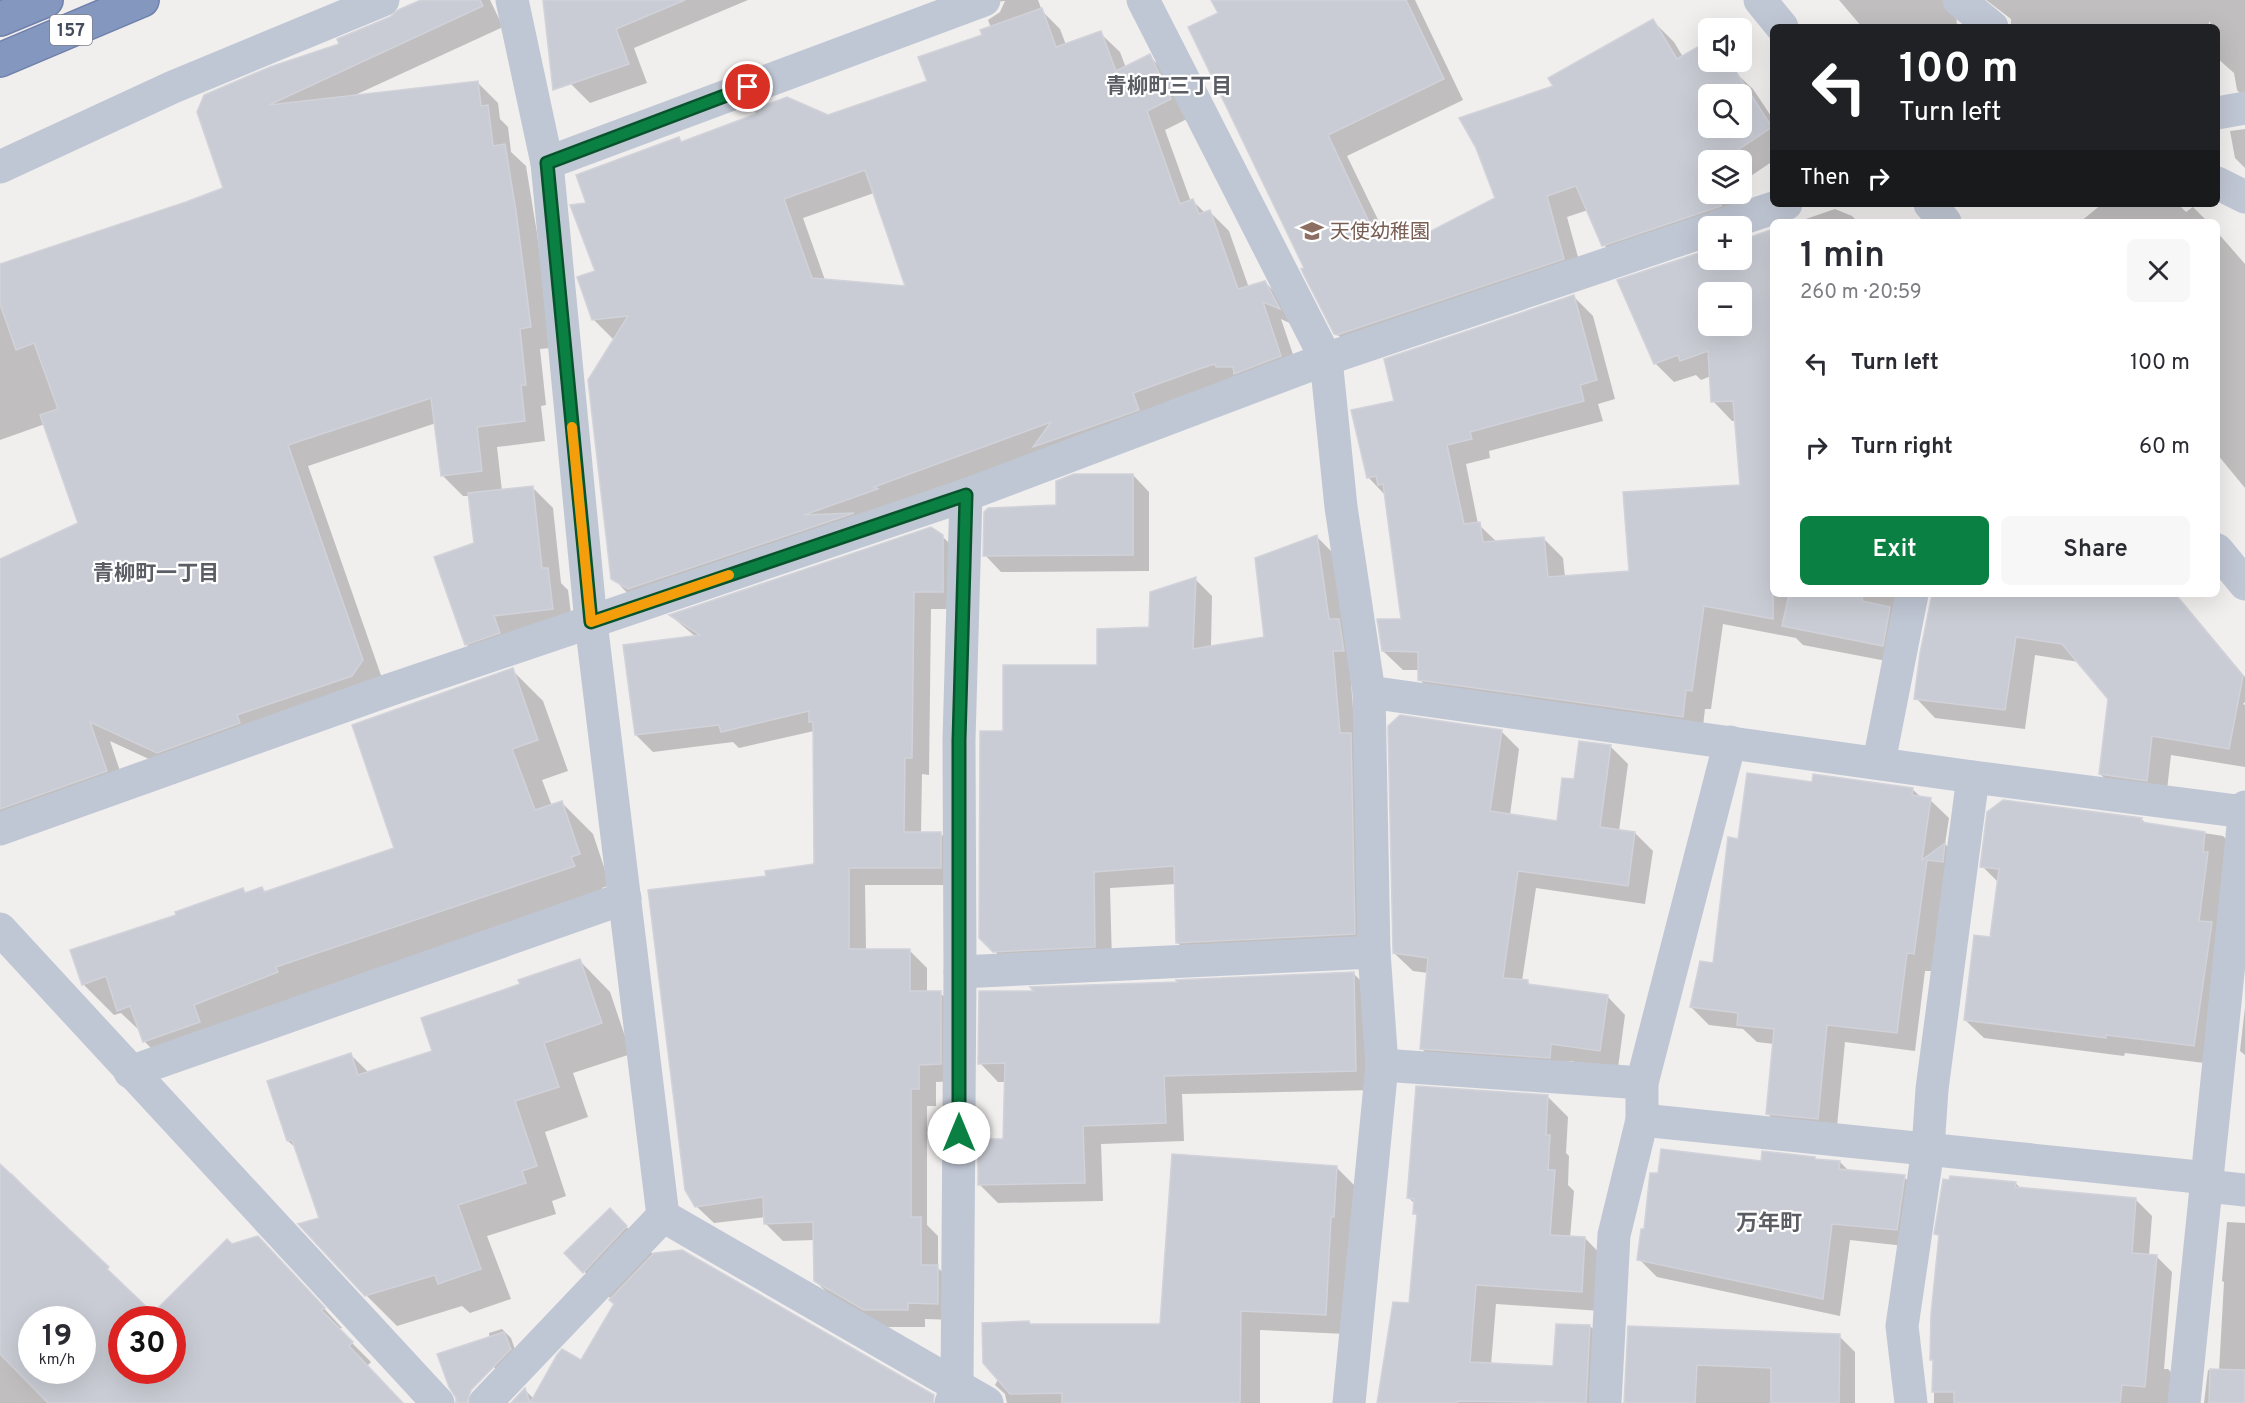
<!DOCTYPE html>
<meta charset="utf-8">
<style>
:root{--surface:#fff;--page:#f7f7f7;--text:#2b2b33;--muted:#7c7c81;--accent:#0b8043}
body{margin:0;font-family:Overpass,"Noto Sans JP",sans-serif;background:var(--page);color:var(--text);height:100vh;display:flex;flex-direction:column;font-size:22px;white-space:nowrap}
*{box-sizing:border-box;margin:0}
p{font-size:20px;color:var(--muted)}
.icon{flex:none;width:33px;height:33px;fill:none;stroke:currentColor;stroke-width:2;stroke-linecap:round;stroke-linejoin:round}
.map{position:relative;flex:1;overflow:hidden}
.panel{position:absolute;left:1770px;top:219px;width:450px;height:378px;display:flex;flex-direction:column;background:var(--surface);border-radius:9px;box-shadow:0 6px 24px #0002}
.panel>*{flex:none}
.banner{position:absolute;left:1770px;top:24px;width:450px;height:183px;border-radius:9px;box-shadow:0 6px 24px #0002;background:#202124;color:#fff;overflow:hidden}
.controls{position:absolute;left:1698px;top:18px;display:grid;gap:12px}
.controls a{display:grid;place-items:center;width:54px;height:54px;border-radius:9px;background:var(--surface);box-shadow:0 6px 24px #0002;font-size:30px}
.speed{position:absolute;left:18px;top:1306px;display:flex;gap:12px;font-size:30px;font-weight:700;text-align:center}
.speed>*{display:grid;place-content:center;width:78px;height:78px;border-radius:50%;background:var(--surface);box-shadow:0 6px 24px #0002;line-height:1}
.speed small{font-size:15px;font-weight:400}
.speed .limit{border:9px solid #d22;background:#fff;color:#111}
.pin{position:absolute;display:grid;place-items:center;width:51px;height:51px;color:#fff;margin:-26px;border:3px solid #fff;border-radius:50%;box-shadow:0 2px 6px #0007}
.me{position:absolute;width:66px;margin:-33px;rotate:0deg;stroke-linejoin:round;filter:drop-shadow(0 0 4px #0008)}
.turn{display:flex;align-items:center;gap:21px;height:126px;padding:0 30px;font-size:27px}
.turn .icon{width:78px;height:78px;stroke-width:2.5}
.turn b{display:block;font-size:42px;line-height:51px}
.then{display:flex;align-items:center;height:57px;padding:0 30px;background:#0003;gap:12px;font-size:22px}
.round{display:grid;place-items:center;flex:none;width:63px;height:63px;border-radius:9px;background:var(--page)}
.overview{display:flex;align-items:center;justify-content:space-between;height:102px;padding:0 30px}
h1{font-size:36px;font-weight:600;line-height:45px}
.action{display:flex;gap:12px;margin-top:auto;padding:12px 30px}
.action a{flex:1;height:69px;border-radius:9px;background:var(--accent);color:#fff;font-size:24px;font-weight:600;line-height:69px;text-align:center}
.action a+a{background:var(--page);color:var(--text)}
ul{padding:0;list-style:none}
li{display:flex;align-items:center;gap:18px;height:84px;padding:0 30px}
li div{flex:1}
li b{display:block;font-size:22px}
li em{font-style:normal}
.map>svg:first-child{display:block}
</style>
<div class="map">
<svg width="2245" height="1403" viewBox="0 0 2245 1403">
<rect width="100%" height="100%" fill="#f1eeee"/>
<!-- shadow -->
<g fill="#0003" fill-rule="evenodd">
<polygon points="425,0 490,0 503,27 353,96 477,82 498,103 500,119 508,127 511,152 526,166 537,233 551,348 540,349 546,405 541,406 545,441 497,447 502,491 532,487 553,508 561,583 568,590 573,630 487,665 466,644 476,544 470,496 463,496 443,476 436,423 308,466 383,681 179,773 110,741 127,792 0,836 0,560 80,524 45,424 0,440 0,266 186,204 225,188 199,112 341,45"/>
<polygon points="549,0 748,0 634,48 647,83 590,103 571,84"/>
<path d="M992,0H1038L1042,11L1060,29L1066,45L1100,33L1120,52L1126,68L1149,56L1169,75L1189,118L1165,130L1191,202L1193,201L1205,213L1209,211L1229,231L1249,288L1265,282L1284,302L1296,326L1281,319L1300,375L632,598L613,578L616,338L613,339L593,319L597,271L588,204L678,139L683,143L828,117L929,82L991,28L988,20L1000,12L1005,1L994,2ZM874,193L907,288L825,280L803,218Z"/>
<path d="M1213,0H1415L1463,100L1347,156L1383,230L1410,243L1495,201L1555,87L1653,21L1674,42L1683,57L1703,46L1708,50V62H1724L1753,89L1773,119V161L1742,182V160H1708V194H1729L1741,226L1624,266L1604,245L1588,210L1567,217L1584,279L1357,354L1336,333L1306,269L1220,14ZM1708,94H1742V128H1708Z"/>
<polygon points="1839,0 1966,0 1956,14 1957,25 1960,27 1862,27"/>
<polygon points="1986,0 2245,0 2245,98 2237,90 2234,73 2217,58 2217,27 2211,27 2210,21 2207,27 2011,27 2011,19"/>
<polygon points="2245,129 2245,168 2235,158 2230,131"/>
<polygon points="2102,204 2112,206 2115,204 2178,204 2186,212 2193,207 2208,222 2080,222"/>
<polygon points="1835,209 1852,216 1858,222 1797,222"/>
<path d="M1773,230V594H2176L2245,677V702L2243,704L2245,705V767L2171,755L2166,799L2120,793L2100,774L2109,698L2079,662L2035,655L2025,729L1935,718L1916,698L1932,595H1926L1902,664L1803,645L1796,638L1723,624L1711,709H1705L1702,735L1439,699L1419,679V670H1403L1383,651L1403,620L1386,496L1368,477L1395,402L1574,297L1593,316L1615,399L1598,404L1603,421L1489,451L1490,458L1466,464L1478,524L1498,543L1544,539L1563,558L1565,577L1630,572L1741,486L1736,421H1732L1713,401L1711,376L1701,380L1696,375L1674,382L1655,363L1619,281L1708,250V260H1742V241ZM1708,292H1742V326H1708Z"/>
<polygon points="2217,232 2245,264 2245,488 2217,454"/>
<polygon points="1133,475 1149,492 1149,571 1001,572 985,555 1057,506"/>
<polygon points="942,536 960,554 960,609 931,609 929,775 922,774 921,833 940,833 958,851 958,885 865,885 866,950 910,951 927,968 927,993 940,993 958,1010 957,1081 936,1082 936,1106 927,1106 927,1225 938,1236 938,1268 955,1284 954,1320 925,1319 925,1327 882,1327 833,1298 815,1281 815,1240 783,1241 766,1224 766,1217 714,1223 696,1206 768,878 816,866 814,731 739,748 733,742 653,752 636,735 696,637 671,616"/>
<polygon points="1317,537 1334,554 1350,668 1371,951 1194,959 1177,942 1176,884 1110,888 1112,963 1012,968 980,937 1005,733 1151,628 1195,579 1212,596 1211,647 1266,638"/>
<polygon points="512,670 543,701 568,771 542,780 552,806 562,803 593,834 610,885 602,888 605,897 175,1072 144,1041 141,1032 121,1013 114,1015 83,984 178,916 243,890 247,894 262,888 267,893 396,849"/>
<polygon points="1501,731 1519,749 1510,815 1558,823 1575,781 1610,746 1628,764 1619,831 1635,833 1653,851 1645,904 1536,888 1522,981 1527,982 1531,986 1607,996 1625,1015 1618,1068 1569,1061 1568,1075 1439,1066 1421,1048 1428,973 1413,971 1394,953"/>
<polygon points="1813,783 1912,789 1922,798 1930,800 1949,818 1945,844 1963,863 1932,971 1925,971 1915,1051 1845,1042 1836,1137 1785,1132 1767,1113 1774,1044 1757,1042 1743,1029 1709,1025 1691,1007 1715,964 1739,840"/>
<polygon points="2141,819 2147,824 2223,836 2241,854 2220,1065 2125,1053 2124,1056 1984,1038 1965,1020 1992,939 1999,883 1982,866"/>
<polygon points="580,961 610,992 631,1054 573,1073 588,1117 545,1132 566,1196 552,1201 556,1214 487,1236 511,1299 470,1313 462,1306 397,1326 366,1295 321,1219 297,1149 288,1141 350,1054 369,1073 434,1052 522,985"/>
<polygon points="1353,973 1372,992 1375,1090 1182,1094 1184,1141 1101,1144 1103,1201 998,1203 979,1184 1004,1140 1006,1082 998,1082 980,1063 1038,992"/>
<polygon points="2245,1007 2245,1055 2240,1051"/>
<polygon points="1548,1097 1568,1117 1566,1153 1569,1156 1568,1185 1574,1191 1570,1238 1585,1238 1604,1258 1601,1311 1496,1304 1491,1365 1554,1368 1590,1326 1610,1346 1591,1403 1379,1403 1410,1305 1418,1217 1415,1214 1416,1205 1409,1198"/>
<polygon points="1815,1158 1817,1161 1840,1162 1849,1171 1904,1177 1922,1195 1914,1247 1850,1240 1840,1316 1657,1277 1639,1259"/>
<polygon points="1336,1167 1356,1187 1346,1334 1260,1330 1260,1403 1007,1403 1005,1394 995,1385 1029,1323 1032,1326 1161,1325"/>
<path d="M11,1173L153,1315L232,1245L277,1257L342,1328L338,1329L371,1362L367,1366L402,1403H0V1184ZM32,1320H82V1371H32ZM122,1320H172V1371H122Z"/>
<polygon points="2015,1183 2022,1189 2136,1200 2152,1216 2149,1256 2156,1256 2172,1272 2164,1369 2168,1369 2184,1385 2182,1403 1934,1403 1934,1362 1931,1359 1941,1238 1936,1234"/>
<polygon points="610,1210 654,1255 918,1388 934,1403 513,1403 525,1390 534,1399 581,1362 616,1304 566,1253"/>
<polygon points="2227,1222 2245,1223 2245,1403 2204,1403 2208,1370 2219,1371 2224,1282 2222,1281"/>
<polygon points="1629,1328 1839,1336 1855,1352 1855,1403 1625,1403"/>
<polygon points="502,1329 511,1338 518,1358 502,1375 494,1367 489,1333"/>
</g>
<!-- building -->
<g fill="#c9ccd4" stroke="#d1d2da" stroke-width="1.5" fill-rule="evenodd">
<polygon points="421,0 480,0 483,6 269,105 478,81 481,106 488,105 493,146 505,144 516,211 531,327 520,329 526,385 521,385 525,421 477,427 482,471 441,476 431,398 288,445 363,660 352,676 237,715 240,723 157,753 90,722 107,771 0,809 0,559 78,523 40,415 58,409 34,343 16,350 0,304 0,264 186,202 223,188 197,112 204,95 270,67 339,44 337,39 390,17 398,10"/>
<polygon points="543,0 685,0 616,29 629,64 553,90"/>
<path d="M1211,0H1406L1444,79L1328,135L1369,222L1410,242L1495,198L1476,148L1459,118L1553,86L1548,78L1653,19L1677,59L1703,44L1708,48V62H1726L1733,67L1772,127L1723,160H1708V194H1717L1721,206L1602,246L1576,186L1547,196L1564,259L1337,335L1334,334L1301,269L1304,268L1188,27L1218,13ZM1708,94H1742V128H1708Z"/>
<path d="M1042,8L1056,47L1101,31L1116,71L1150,54L1171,99L1147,111L1180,204L1193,199L1199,214L1210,210L1238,289L1265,281L1280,309L1263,302L1281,356L1234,374L1233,367H1216L1215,364L1202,368L1133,393L1139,410L1033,447L1051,422L874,487L878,489L804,515L854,513L628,589L611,579L588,380L628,316L592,320L577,277L595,271L570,205L586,203L576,175L679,137L681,142L756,114L755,109L787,97L828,115L927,81L918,57L982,35L980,30ZM865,170L882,219L905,286L812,278L784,199Z"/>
<path d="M1773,229V619L1704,606L1692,691L1686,690L1683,717L1418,680V652L1382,651L1377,619H1401L1383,484L1378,485L1376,476L1367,478L1351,410L1394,401L1384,359L1574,295L1597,380L1580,385L1584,401L1470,432L1472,439L1447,445L1464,524L1480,522L1483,542L1544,537L1548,577L1629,571L1623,492L1740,485L1733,401L1711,402L1708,351L1680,361L1678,355L1654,364L1617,280L1708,250V260H1742V240ZM1708,292H1742V326H1708Z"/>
<polygon points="1074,474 1133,474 1133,555 983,556 984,512 988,508 1056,505 1056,481"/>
<polygon points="533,486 542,568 548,568 553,609 494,616 500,633 465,645 434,557 474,543 468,493"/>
<polygon points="931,527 943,535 943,592 914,592 912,758 905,758 904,832 941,832 941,868 849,868 849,949 910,949 910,991 941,991 941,1064 919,1065 919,1089 911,1089 911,1217 921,1217 921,1265 938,1265 938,1304 908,1303 908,1310 864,1310 814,1281 813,1222 764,1224 763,1197 695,1207 685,1190 648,890 766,876 765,871 814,864 813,722 809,722 809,711 721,732 719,725 635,735 623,645 700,635 669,615"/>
<polygon points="1317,535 1329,619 1339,619 1344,651 1333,651 1340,733 1351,733 1355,934 1176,943 1174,866 1094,872 1095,947 993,952 979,938 980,731 1003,731 1003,665 1097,665 1097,629 1149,627 1150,592 1196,577 1193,649 1264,637 1255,558"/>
<polygon points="1789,594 1863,594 1862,601 1890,607 1883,646 1782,626"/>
<polygon points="1932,594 2175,594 2243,676 2229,749 2152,736 2147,781 2099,774 2108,699 2062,644 2016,637 2005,710 1914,699 1920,653"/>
<polygon points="513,668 538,740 512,749 535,810 562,801 580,854 571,857 575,866 276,967 278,972 194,1005 200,1022 143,1042 130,1006 117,1011 106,976 82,985 70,950 176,915 175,912 243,888 245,893 262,887 264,892 394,848 352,725"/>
<polygon points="1400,715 1502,730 1490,811 1557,821 1562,778 1574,779 1579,741 1611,745 1600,827 1635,832 1628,886 1518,871 1503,978 1528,980 1528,984 1608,995 1600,1051 1551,1044 1550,1058 1420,1049 1428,958 1393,953 1393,951 1388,726"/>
<polygon points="1747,773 1812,782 1813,774 1913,788 1912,795 1931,798 1922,860 1945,843 1943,862 1927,860 1914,954 1907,953 1897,1033 1827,1025 1818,1119 1766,1114 1774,1029 1737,1025 1738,1013 1690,1007 1700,961 1713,963 1728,837 1738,839"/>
<polygon points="2003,800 2142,818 2141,822 2205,832 2203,852 2208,852 2199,921 2212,922 2194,1046 2106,1035 2106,1038 1964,1020 1974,935 1990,937 1999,869 1980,867 1987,812"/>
<polygon points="580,959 602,1023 544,1043 559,1087 515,1101 537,1166 522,1171 526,1183 458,1205 481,1269 438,1284 435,1275 365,1296 298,1224 319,1218 292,1140 287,1141 267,1081 351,1053 358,1075 432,1051 421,1018 520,984 518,980"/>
<polygon points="1354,972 1356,1071 1164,1076 1166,1123 1083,1126 1085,1183 978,1185 978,1139 1003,1139 1005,1063 978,1064 979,991 1034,991 1030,987 1177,982 1176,980"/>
<polygon points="1416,1086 1548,1095 1546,1135 1550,1135 1548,1170 1555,1170 1550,1235 1585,1237 1582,1292 1476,1285 1470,1362 1553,1366 1556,1324 1590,1325 1586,1403 1458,1401 1457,1403 1377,1403 1393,1302 1409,1303 1417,1214 1413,1214 1414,1199 1407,1198"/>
<polygon points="1661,1149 1761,1161 1762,1151 1815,1157 1815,1159 1840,1161 1839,1169 1905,1175 1897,1230 1832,1224 1823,1299 1637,1260 1641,1229 1644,1229 1650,1173 1658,1173"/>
<polygon points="1172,1154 1337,1166 1334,1217 1331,1217 1326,1315 1241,1311 1240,1403 1062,1403 1062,1393 1010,1394 983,1363 982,1323 1029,1321 1030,1324 1160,1324"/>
<path d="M0,1164L109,1267L107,1269L153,1313L227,1239L232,1244L258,1236L325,1308L321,1310L353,1342L349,1346L403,1403H48L0,1354ZM32,1320H82V1371H32ZM122,1320H172V1371H122Z"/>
<polygon points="1950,1176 2016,1182 2015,1187 2136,1198 2132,1253 2157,1255 2145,1387 2122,1385 2120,1403 1954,1403 1954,1392 1932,1392 1933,1360 1930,1360 1931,1314 1939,1235 1934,1234 1943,1179 1949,1180"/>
<polygon points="610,1208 627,1226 583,1273 564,1253"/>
<polygon points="682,1250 934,1395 933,1403 511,1403 525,1388 530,1403 557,1355 562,1349 581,1360 614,1304 609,1300 654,1253"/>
<polygon points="1628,1326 1840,1334 1839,1403 1771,1403 1771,1368 1697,1365 1695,1403 1624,1403"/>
<polygon points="504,1332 511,1349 471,1390 467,1403 456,1403 456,1398 449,1387 437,1354"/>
<polygon points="2210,1369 2245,1370 2245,1403 2209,1403"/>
</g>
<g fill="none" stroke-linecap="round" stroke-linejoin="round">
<!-- highway casing -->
<g stroke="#6f81ab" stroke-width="36">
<g id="highway">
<polyline points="0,19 46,0"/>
<polyline points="0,60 142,0"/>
</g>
</g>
<!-- minor -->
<g stroke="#c0c7d4" stroke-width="33">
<polyline points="1143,0 1326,359 1341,507 1369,692 1374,952 1382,1065 1349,1403"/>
<polyline points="1760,0 1782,27"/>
<polyline points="1959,0 1992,27"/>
<polyline points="2217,113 2245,108"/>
<polyline points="547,163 984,0"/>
<polyline points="0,167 173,87 383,0"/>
<polyline points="2217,183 2245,197"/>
<polyline points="1930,204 1945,222"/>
<polyline points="1719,226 1786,204"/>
<polyline points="2217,550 2245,584"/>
<polyline points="1369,692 1973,777 2244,812"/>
<polyline points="1879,762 1912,594"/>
<polyline points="0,829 389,690 966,495 1326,359 1708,230"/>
<polyline points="0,929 438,1403"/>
<polyline points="960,972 1374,952"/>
<polyline points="1382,1065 1642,1083"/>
<polyline points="130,1072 625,898"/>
<polyline points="1642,1120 2208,1178"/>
<polyline points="2207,1186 2245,1190"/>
<polyline points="663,1216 987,1403"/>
<polyline points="485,1403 663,1216 591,622 547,163 512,0"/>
<polyline points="951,1403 957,1386 960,972 959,740 966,495"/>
<polyline points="1605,1403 1614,1235 1642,1120 1642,1083 1730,742"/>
<polyline points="1911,1403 1902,1326 1928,1149 1932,1089 1973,777"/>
<polyline points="2184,1403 2245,807"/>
</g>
<!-- highway -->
<use href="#highway" stroke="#8397bf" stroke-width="33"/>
</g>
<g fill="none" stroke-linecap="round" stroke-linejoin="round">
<!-- route casing -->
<g stroke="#07532c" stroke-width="15">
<polyline id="route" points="748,87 547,163 591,622 966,495 959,740 959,1133"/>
</g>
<!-- route -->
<use href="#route" stroke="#0b8043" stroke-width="10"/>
<!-- slow -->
<polyline stroke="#f59e0b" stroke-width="10" points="572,427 591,622 729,575"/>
</g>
<!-- icons -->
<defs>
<g id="school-bare" transform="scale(1.8)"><path d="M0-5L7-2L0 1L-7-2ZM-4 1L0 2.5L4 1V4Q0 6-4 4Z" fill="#8d6e63" stroke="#fff" stroke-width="2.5" paint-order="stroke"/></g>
</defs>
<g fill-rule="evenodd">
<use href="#school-bare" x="1312" y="231"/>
</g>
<g text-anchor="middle" stroke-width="4.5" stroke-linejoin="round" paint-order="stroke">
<!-- shield labels -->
<rect fill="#fff" stroke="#7d828d" stroke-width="1.5" x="50" y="15" width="42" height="30" rx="4.5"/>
<g font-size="18" font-weight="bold" fill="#454d5c">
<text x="71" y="36">157</text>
</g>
<!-- education labels -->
<g font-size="20" fill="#785e54" stroke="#fff" text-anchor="start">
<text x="1330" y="238">天使幼稚園</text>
</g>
<!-- neighbourhood labels -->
<g font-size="21" font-weight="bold" fill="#5a5d63" stroke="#fff">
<text x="1169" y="93">青柳町三丁目</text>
<text x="156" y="580">青柳町一丁目</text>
</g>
<!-- quarter labels -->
<g font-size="22" font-weight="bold" fill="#5a5d63" stroke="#fff">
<text x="1769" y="1230">万年町</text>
</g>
</g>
</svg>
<div class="controls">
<a><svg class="icon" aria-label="sound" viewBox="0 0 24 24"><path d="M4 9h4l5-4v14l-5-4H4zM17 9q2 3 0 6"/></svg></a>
<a><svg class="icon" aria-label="search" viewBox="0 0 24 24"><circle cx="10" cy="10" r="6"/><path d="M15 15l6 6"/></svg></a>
<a><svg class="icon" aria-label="layers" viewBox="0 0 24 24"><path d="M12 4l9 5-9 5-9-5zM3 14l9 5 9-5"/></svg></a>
<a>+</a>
<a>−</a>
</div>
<div class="speed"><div>19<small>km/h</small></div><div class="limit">30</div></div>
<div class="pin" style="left:748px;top:87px;background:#d93025"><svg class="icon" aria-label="arrive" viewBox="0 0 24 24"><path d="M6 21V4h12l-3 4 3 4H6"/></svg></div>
<svg class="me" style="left:959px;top:1133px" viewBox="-20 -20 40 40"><circle r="19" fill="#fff"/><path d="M0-13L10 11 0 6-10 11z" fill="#0b8043"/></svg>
<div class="banner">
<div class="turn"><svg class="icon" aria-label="left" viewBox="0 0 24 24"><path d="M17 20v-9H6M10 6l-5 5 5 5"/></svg><div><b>100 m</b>Turn left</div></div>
<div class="then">Then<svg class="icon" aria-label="right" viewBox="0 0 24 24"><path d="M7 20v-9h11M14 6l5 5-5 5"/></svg></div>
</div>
<section class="panel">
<div class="overview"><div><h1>1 min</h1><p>260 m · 20:59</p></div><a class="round"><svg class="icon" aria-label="close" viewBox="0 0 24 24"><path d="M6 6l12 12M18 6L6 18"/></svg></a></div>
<ul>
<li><svg class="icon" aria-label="left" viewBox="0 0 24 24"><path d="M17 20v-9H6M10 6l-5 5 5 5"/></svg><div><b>Turn left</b></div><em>100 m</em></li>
<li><svg class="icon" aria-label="right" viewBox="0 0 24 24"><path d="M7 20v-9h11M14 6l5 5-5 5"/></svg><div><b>Turn right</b></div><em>60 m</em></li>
</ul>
<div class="action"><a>Exit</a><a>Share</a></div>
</section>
</div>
